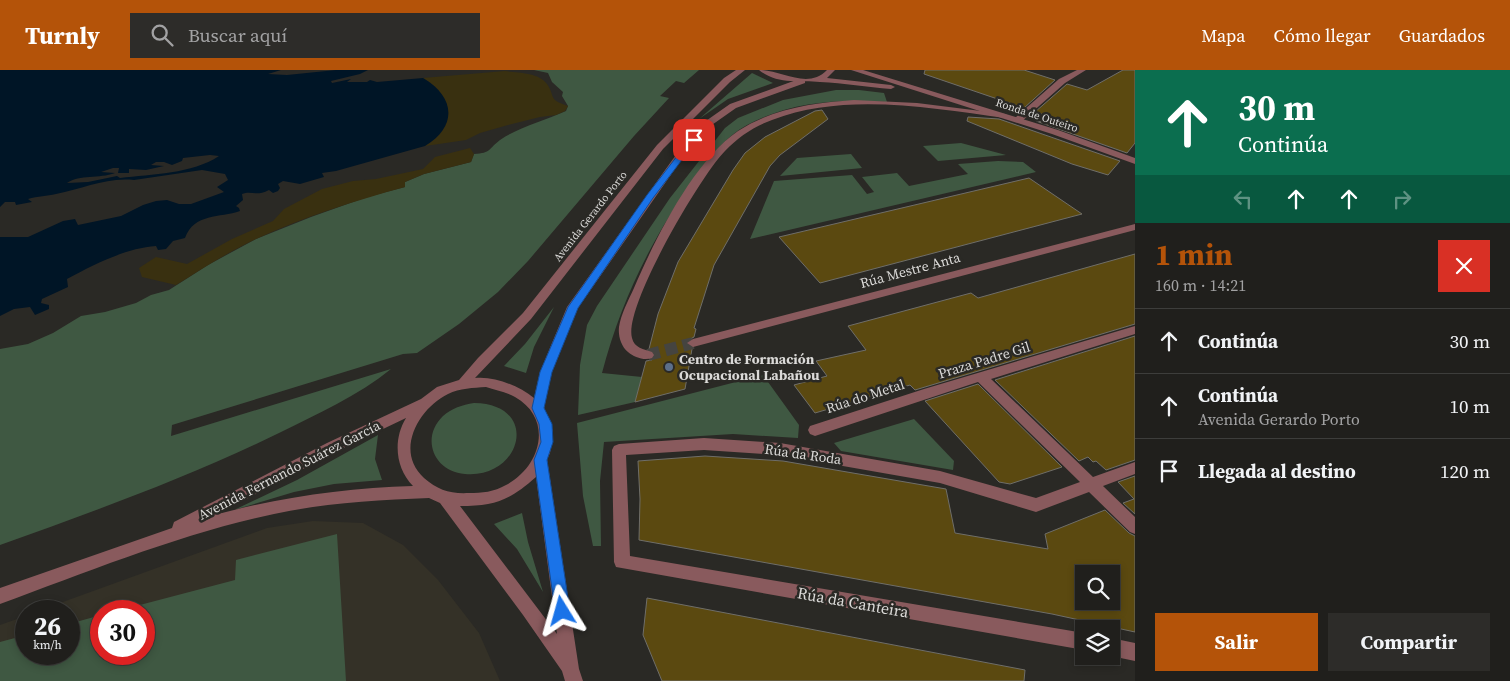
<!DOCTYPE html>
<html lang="es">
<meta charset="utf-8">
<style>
:root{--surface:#201f1c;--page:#2d2c29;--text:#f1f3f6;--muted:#a2a2a3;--line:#3d3d3b;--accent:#b45309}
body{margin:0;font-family:"Source Serif 4",serif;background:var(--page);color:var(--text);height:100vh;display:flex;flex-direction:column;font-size:19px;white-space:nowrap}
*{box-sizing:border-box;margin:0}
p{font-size:16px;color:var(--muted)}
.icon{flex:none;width:28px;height:28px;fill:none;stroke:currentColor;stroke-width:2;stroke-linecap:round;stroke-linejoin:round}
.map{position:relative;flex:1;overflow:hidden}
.drawer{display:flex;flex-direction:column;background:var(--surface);width:375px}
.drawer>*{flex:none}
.hud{background:#0b6e4f;color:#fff;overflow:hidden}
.buttons{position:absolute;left:1075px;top:495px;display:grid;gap:10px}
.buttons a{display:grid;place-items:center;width:45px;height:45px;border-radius:0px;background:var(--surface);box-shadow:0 2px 8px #0003,0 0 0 1px var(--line);font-size:25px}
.speed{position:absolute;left:15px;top:530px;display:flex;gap:10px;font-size:25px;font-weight:700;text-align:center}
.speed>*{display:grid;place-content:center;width:65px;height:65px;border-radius:50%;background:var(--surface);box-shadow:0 2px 8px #0003,0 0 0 1px var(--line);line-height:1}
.speed small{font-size:12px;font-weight:400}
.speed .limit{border:8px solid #d22;background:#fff;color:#111}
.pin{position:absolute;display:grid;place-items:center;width:42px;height:42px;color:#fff;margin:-21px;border-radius:10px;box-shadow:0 2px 8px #0006}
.me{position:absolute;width:55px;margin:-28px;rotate:352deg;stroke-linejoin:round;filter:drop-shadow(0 0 4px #0008)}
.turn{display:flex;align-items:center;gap:18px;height:105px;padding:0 20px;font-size:22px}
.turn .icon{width:65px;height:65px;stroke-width:2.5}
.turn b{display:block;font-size:35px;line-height:42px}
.lanes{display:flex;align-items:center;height:48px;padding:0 20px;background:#0003;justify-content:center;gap:25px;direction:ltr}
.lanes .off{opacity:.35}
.round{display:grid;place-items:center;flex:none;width:52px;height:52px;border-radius:0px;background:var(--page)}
.headline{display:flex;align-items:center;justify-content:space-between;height:85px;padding:0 20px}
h1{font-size:30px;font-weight:700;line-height:38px;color:var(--accent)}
.button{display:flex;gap:10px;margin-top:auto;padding:10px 20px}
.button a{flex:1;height:58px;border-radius:0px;background:var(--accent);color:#fff;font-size:20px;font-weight:700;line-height:58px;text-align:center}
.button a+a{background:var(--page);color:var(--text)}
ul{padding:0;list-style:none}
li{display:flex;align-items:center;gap:15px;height:65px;padding:0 20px;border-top:1px solid var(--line)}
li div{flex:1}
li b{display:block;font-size:19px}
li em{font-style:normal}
header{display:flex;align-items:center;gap:30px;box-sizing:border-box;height:70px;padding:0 25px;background:var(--accent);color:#fff}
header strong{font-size:24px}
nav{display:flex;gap:28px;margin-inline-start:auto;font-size:18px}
.search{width:350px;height:45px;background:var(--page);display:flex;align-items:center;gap:12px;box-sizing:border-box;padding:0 18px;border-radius:0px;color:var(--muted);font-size:19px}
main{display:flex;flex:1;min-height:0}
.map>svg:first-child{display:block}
</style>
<header>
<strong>Turnly</strong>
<div class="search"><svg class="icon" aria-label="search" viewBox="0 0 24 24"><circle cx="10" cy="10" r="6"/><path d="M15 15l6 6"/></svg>Buscar aquí</div>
<nav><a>Mapa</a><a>Cómo llegar</a><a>Guardados</a></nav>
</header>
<main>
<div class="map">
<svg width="1135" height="611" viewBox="0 0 1135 611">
<rect width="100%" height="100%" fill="#2a2925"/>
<!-- built -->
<path fill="#343127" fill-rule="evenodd" d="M313,451L363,453L403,475L438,510L479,563L500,611H0V555L26,546V584H69V541H38L267,458ZM101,541H144V584H101Z"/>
<!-- green -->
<g fill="#3f5842">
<path d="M534,0H699L684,13L676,11L660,26L669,28L634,66L528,191L498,222L459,254L417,283L403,284L172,355L171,366L391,299C358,326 317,344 279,363C189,407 95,441 0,475V279L28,274L53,263L81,246L105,242L136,233L151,225L169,220L208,195L256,169L311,147L367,127L405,117V112L424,104L471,92L474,84C492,83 488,79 500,70C521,56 544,51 566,41L568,36L562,26L563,22L552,12L548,3Z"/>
<polygon points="752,3 773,13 728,29 699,49"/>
<path d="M836,20H859L884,23L887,32C838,29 792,31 747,55C725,67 711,86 697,106C652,166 621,231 602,303L642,307L635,332L578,345L580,295L587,255L597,236L670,128L725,58L738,48L783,30Z"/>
<polygon points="961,73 1006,85 938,91 923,76"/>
<polygon points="851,84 862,98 780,106 797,88"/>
<polygon points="998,91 1023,92 1036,102 750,169 774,111 852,105 867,124 874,122 862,107 897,103 909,116 968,104 958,94"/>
<polygon points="554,237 534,277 526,303 504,296 525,274"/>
<polygon points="763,305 799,355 798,368 733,364 604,372 600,411 601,476 593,476 583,426 577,353"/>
<path d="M474,333C541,334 522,409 465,404C434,402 420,368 443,346C452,338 462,335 474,333Z"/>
<polygon points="914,349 954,391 953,400 841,381 834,373"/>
<polygon points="378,365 375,389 382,410 334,414 294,422 234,440 297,410"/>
<polygon points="522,443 528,472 543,522 517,479 494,454"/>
<polygon points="337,464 346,611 0,611 0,572 26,565 26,584 69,584 69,554 101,545 101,584 144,584 144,541 117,541 235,510 236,490"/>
</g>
<!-- sand -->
<g fill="#393010">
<path d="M505,1C517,3 539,2 547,14C556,27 547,29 568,36L565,41L556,45L540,47L508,55L480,63L466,70L425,76C457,57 455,27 423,8Z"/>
<path d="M470,78L474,84L471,92L424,104L405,112V117C354,131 304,147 256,169C228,182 202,199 176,215L142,207L139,198L156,187L187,194L232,169L273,151L284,139L322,119L353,111L376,109L423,99L435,87Z"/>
</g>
<!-- water -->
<path fill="#001526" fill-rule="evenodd" d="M0,0H281L268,4L287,5L336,0H368L360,4L331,11L332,13L351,9L347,12H367L370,10L377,12L423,8C455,27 458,56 425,76L336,101L322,103L324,107L300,114L283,111L278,114L280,118L278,121L273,123L269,120C255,127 252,120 242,124L243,130L236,136L239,138L240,141C220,148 194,143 185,168L173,171L166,179L158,180L156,176C126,178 93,195 67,209L68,217L42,229L41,233L49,235V239L35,245L30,237L14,239L0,246V167H28L63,151L75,149L78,155L121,146L143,135L156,131L167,130L179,134H191L224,122L217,117L228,110L225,104L202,100L134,110C106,107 83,119 56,124C47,126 38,126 28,129L32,132L16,135L15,132H5L0,137ZM210,85L219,86C192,104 152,104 120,108L117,106L88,112L67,113C80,104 99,109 115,103L101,102L113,98H119L118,103H129V99L146,100L164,96L151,95L156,92H164L172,95L182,91L183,88Z"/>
<!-- building -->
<g fill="#5b4910" stroke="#6f6e69" fill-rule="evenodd">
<polygon points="925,0 1024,0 1055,10 1024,38 924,4"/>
<polygon points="1123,0 1135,0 1135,73 1127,83 1036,51 1056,53 1056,49 1035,42 1067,14 1087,20"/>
<polygon points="822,40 828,49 780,85 770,96 714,195 694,258 696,259 694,267 685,272 692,279 685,319 635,332 646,291 652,290 656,286 654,281 649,279 658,244 678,192 733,100 745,83 765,67 815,41"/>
<polygon points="968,47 999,49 1120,91 1108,105 1072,94 967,51"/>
<polygon points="1029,108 1082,144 820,213 779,167"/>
<polygon points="1135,184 1135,254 915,320 910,315 815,343 794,315 827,306 816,291 866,280 848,256 971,223 978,228"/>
<polygon points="1135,266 1135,390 1106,400 1096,391 1093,392 1088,387 1079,391 995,310"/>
<polygon points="978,314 1062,397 1010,414 999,412 925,331"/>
<path d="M705,386L783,391L946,419L955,463L1048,479L1045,464L1105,440L1129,463L1135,466V562L1052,544L639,470L640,429L638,391ZM1084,504H1111V531H1084Z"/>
<polygon points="1135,406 1135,444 1123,433 1134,429 1118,412"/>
<polygon points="647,528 1025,600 1024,611 662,611 643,565"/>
</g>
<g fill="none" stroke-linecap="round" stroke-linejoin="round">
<!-- minor-tunnel -->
<polyline stroke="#454440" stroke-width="12" stroke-dasharray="12 6" stroke-linecap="butt" points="648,285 693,273"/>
<!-- minor -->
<g fill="#895a5d" fill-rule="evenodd">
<path d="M736,0H745L730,12L663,79L531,249L475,308C495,306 519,316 534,328L540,302L567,237L678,82L703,53L730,34L799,9H805V13L736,38L709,57L684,86L578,238L552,302L544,338L553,361L550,383L547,389L579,599L583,611H565L562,601L523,545L440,433L429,428C377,430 325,433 274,444C180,464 90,501 0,534V518L172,458L174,452L327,373L421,329L437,317L459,310L478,288L523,243L657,75L724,8ZM486,317C495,320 506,322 515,327C554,349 541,397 506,415C494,422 482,423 469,423C450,424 438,420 424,408C394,381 419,338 448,324C460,318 473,318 486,317ZM406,348C393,369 395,398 413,416C347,418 282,427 218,444L337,381ZM536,407L557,564L460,436C495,436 510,430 536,407Z"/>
<polygon points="1077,0 1086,0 1065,13 1021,52 1015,52 1015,48 1059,9"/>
<path d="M854,30L917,33L1005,44L1009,46L1005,48C930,38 845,22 772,50C755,56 738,67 725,81C701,105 623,237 632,268C634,278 644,279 652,282L654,285L652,288C644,291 634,287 628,282C621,276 618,266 619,257C621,244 628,231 634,218C655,169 693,92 738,61C773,38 814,33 854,30Z"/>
<polygon points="1135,154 1135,160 693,277 687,273 693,269"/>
<polygon points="1135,256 1135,264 991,309 1093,407 1135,392 1135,404 1103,416 1135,447 1135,464 1130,462 1089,422 1036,442 940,413 780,385 704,380 626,385 630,486 1084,563 1084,580 616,497 614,492 612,380 614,376 619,374 704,368 780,373 940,401 1036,428 1080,412 978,312 815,366 810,364 808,360 810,356 924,319"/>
<polygon points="1111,568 1135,573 1135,591 1111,586"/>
</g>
<!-- tertiary -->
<g fill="#895a5d" fill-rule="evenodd">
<path d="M759,0C781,0 808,20 827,0H835L827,8L891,15L895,17L891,19C867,17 844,13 820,12C800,10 777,15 759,0Z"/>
<polygon points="851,0 863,0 1058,60 1135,88 1135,94 1052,64"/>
</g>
</g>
<!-- route -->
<polygon fill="#1a73e8" stroke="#114b97" points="691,68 697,70 653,128 578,238 552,302 544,338 552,354 553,372 547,390 570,541 568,546 562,548 557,546 555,541 534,390 541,372 539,354 532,338 540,302 568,237 647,125"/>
<!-- markers -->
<circle fill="#5c6f8a" stroke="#2a2925" stroke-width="2" cx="669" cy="297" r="5"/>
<g text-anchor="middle" stroke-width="5" stroke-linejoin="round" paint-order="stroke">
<!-- far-street labels -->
<g font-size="11" fill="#dbdad8" stroke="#2a2925">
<text transform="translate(1037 45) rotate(18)" y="4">Ronda de Outeiro</text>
<text transform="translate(590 146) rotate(-52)" y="4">Avenida Gerardo Porto</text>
</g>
<!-- street labels -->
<g font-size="14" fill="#dbdad8" stroke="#2a2925">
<text transform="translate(910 200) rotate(-15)" y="5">Rúa Mestre Anta</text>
<text transform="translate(984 290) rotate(-17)" y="5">Praza Padre Gil</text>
<text transform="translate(865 326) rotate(-18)" y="5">Rúa do Metal</text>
<text transform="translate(803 384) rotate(8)" y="5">Rúa da Roda</text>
<text transform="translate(289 400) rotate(-27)" y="5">Avenida Fernando Suárez García</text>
</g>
<!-- poi labels -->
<g font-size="14" font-weight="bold" fill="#dbdad8" stroke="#2a2925" text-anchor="start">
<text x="679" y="294">Centro de Formación<tspan x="679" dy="16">Ocupacional Labañou</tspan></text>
</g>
<!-- near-street labels -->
<g font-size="16" fill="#dbdad8" stroke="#2a2925">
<text transform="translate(853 532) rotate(10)" y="6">Rúa da Canteira</text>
</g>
</g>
</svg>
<div class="buttons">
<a><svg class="icon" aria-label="search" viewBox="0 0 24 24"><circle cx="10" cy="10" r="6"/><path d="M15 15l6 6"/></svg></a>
<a><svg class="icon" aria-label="layers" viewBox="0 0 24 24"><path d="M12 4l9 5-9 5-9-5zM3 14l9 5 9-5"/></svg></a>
</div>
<div class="speed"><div>26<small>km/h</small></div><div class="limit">30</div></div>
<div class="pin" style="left:694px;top:70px;background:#d93025"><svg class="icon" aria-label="arrive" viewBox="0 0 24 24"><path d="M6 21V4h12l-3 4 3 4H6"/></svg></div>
<svg class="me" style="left:562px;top:541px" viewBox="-20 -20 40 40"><path d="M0-17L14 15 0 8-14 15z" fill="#1a73e8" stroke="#fff" stroke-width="4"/></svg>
</div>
<section class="drawer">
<div class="hud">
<div class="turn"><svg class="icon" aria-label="ahead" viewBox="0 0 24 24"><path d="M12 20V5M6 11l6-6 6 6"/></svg><div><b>30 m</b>Continúa</div></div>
<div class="lanes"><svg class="icon off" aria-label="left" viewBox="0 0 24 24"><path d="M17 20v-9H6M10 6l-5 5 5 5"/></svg><svg class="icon" aria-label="ahead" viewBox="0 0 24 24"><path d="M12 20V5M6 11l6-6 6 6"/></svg><svg class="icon" aria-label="ahead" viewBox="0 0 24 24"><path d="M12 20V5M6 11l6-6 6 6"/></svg><svg class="icon off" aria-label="right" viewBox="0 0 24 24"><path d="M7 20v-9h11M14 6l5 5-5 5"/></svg></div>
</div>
<div class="headline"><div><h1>1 min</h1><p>160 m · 14:21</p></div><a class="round" style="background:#d93025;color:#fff"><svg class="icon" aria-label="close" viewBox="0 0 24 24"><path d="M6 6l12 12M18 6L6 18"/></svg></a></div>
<ul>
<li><svg class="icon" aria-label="ahead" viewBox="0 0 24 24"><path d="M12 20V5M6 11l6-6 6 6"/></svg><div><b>Continúa</b></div><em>30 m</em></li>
<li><svg class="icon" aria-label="ahead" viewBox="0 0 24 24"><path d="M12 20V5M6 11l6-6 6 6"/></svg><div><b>Continúa</b><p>Avenida Gerardo Porto</p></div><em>10 m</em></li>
<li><svg class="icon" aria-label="arrive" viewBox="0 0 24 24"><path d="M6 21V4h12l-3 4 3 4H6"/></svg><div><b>Llegada al destino</b></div><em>120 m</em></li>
</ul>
<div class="button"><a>Salir</a><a>Compartir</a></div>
</section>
</main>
